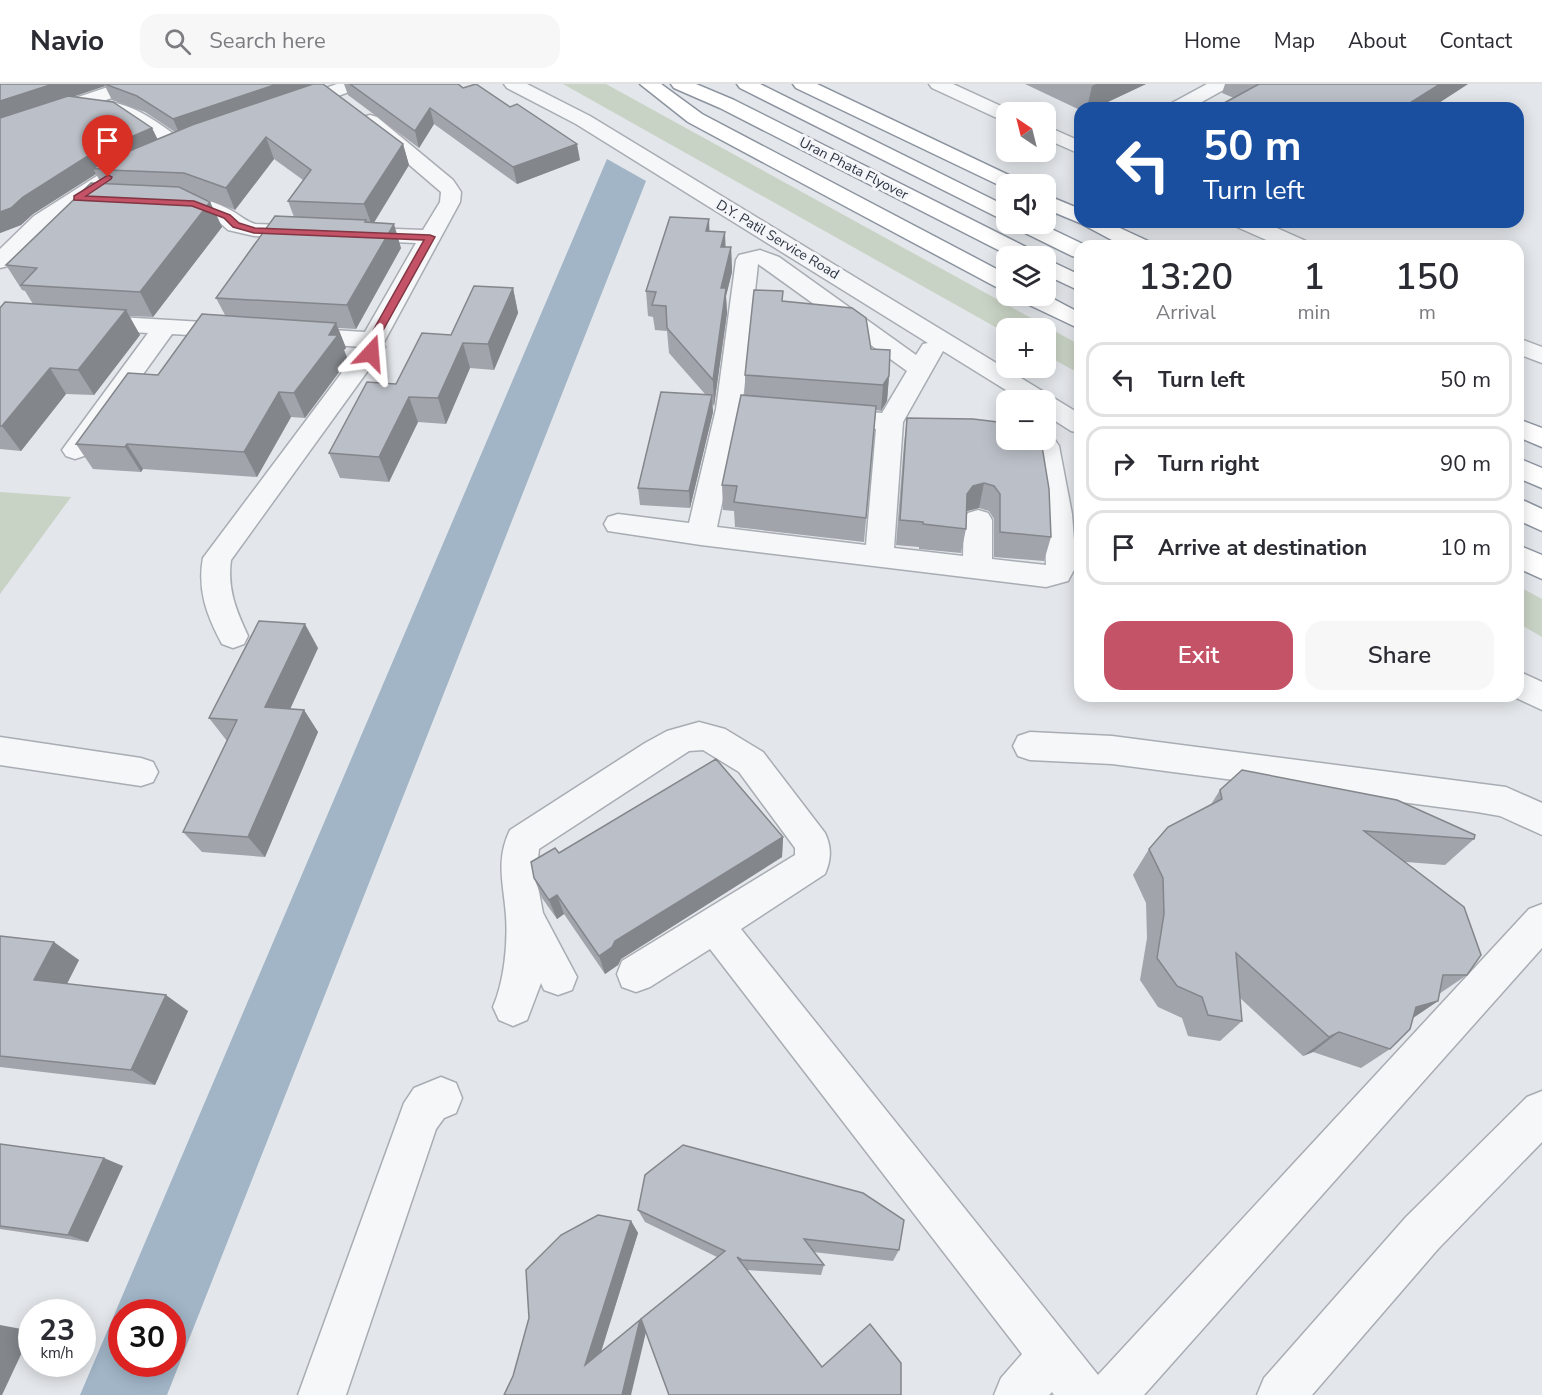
<!DOCTYPE html>
<meta charset="utf-8">
<style>
:root{--surface:#fff;--page:#f7f7f7;--text:#2b2b33;--muted:#7c7c81;--line:#e1e1e2;--accent:#c55367}
body{margin:0;font-family:"Nunito Sans",sans-serif;background:var(--page);color:var(--text);height:100vh;display:flex;flex-direction:column;font-size:22px;white-space:nowrap}
*{box-sizing:border-box;margin:0}
p{font-size:20px;color:var(--muted)}
.icon{flex:none;width:33px;height:33px;fill:none;stroke:currentColor;stroke-width:2;stroke-linecap:round;stroke-linejoin:round}
.map{position:relative;flex:1;overflow:hidden}
.panel{position:absolute;left:1074px;top:156px;width:450px;height:462px;display:flex;flex-direction:column;background:var(--surface);border-radius:18px;box-shadow:0 3px 15px #0003}
.panel>*{flex:none}
.banner{position:absolute;left:1074px;top:18px;width:450px;height:126px;border-radius:18px;box-shadow:0 3px 15px #0003;background:#1a4fa0;color:#fff;overflow:hidden}
.needle{width:39px;rotate:325deg}
.tools{position:absolute;left:996px;top:18px;display:grid;gap:12px}
.tools a{display:grid;place-items:center;width:60px;height:60px;border-radius:12px;background:var(--surface);box-shadow:0 3px 15px #0003;font-size:30px}
.speed{position:absolute;left:18px;top:1215px;display:flex;gap:12px;font-size:30px;font-weight:700;text-align:center}
.speed>*{display:grid;place-content:center;width:78px;height:78px;border-radius:50%;background:var(--surface);box-shadow:0 3px 15px #0003;line-height:1}
.speed small{font-size:15px;font-weight:400}
.speed .limit{border:9px solid #d22;background:#fff;color:#111}
.pin{position:absolute;display:grid;place-items:center;width:51px;height:51px;color:#fff;margin:-62px -26px;border-radius:50% 50% 50% 0;rotate:-45deg;box-shadow:0 0 6px #0007}
.pin .icon{rotate:45deg}
.me{position:absolute;width:66px;margin:-33px;rotate:19deg;stroke-linejoin:round;filter:drop-shadow(0 0 4px #0008)}
.turn{display:flex;align-items:center;gap:21px;height:126px;padding:0 30px;font-size:27px}
.turn .icon{width:78px;height:78px;stroke-width:2.5}
.turn b{display:block;font-size:42px;line-height:51px}
.eta{display:flex;justify-content:space-evenly;align-items:center;height:102px;text-align:center}
.eta b{font-size:36px;font-weight:600;line-height:42px}
.button{display:flex;gap:12px;margin-top:auto;padding:12px 30px}
.button a{flex:1;height:69px;border-radius:18px;background:var(--accent);color:#fff;font-size:24px;font-weight:600;line-height:69px;text-align:center}
.button a+a{background:var(--page);color:var(--text)}
ul{padding:0;list-style:none}
li{display:flex;align-items:center;gap:18px;height:75px;margin:0 12px 9px;padding:0 18px;border:3px solid var(--line);border-radius:18px}
li div{flex:1}
li b{display:block;font-size:22px}
li em{font-style:normal}
header{display:flex;align-items:center;gap:36px;box-sizing:border-box;height:84px;padding:0 30px;background:var(--surface);border-bottom:2px solid var(--line)}
header strong{font-size:28px}
nav{display:flex;gap:33px;margin-inline-start:auto;font-size:21px}
.search{width:420px;height:54px;background:var(--page);display:flex;align-items:center;gap:15px;box-sizing:border-box;padding:0 21px;border-radius:18px;color:var(--muted);font-size:22px}
.map>svg:first-child{display:block}
</style>
<header>
<strong>Navio</strong>
<div class="search"><svg class="icon" aria-label="search" viewBox="0 0 24 24"><circle cx="10" cy="10" r="6"/><path d="M15 15l6 6"/></svg>Search here</div>
<nav><a>Home</a><a>Map</a><a>About</a><a>Contact</a></nav>
</header>
<div class="map">
<svg width="1542" height="1311" viewBox="0 0 1542 1311">
<rect width="100%" height="100%" fill="#e3e6ea"/>
<!-- green -->
<g fill="#c9d3c5">
<polygon points="563,0 606,0 1080,261 1080,290 1046,271 1046,244 1006,244 1006,249"/>
<polygon points="0,408 71,413 0,510"/>
<polygon points="1518,502 1542,515 1542,553 1518,539"/>
</g>
<!-- water -->
<path fill="#a1b5c7" fill-rule="evenodd" d="M607,75L646,97L167,1311H80ZM172,1228V1280H122V1228Z"/>
<g fill="none" stroke-linecap="round" stroke-linejoin="round">
<!-- minor casing -->
<g stroke="#a8adb4" stroke-width="3">
<g id="minor">
<path d="M117,0H144L141,4L103,17C136,20 158,39 185,58L188,62L185,66C165,71 145,44 127,35C109,26 91,33 76,26L0,51V39Z"/>
<polygon points="337,0 363,0 360,4 299,26 285,26 283,22 285,18"/>
<path d="M504,0H527L590,32L1080,330V349L1071,347L1046,331V316H1022L943,267L903,338L894,464L963,472L964,436L968,429L978,426L988,429L992,436V475L1046,481L1044,430L1034,366L1026,362L1022,356H1046V351L1055,356L1059,362L1072,430L1076,482L1068,497L1046,503L701,461L608,447L604,440L608,433L618,430L689,439L716,325L736,176L739,171L760,166L779,173L916,271L923,260L928,259L576,40L507,4ZM758,180L907,287L882,329L870,328L861,330L857,336L861,342L876,345L866,461L717,443L742,325Z"/>
<polygon points="929,0 953,0 1014,28 1006,28 1006,37 999,35 932,4"/>
<polygon points="1207,0 1230,0 1227,4 1191,24 1168,24 1170,20"/>
<path d="M370,31L377,33L453,96L461,108L460,118L383,260L385,263L231,476C227,505 236,526 248,552L244,560L233,564L222,560C207,532 197,506 203,474L361,263L298,258L290,256L286,251L290,246L298,244L365,248L416,159L254,152L228,146L219,138L191,125L164,122L161,118L164,114C186,108 214,116 234,128C242,133 246,137 255,140L423,146L440,118L441,108L363,41L360,37L363,33Z"/>
<polygon points="1046,42 1080,57 1080,70 1046,55"/>
<polygon points="107,88 114,90 117,94 114,98 50,142 8,182 0,184 0,165 34,132 100,90"/>
<polygon points="1234,138 1263,138 1306,157 1309,162 1280,162 1237,143"/>
<polygon points="0,226 237,240 245,242 249,247 245,252 237,254 172,250 84,372 75,375 66,372 62,366 148,249 0,240"/>
<polygon points="1518,254 1542,263 1542,279 1518,270"/>
<polygon points="1518,587 1542,598 1542,626 1512,612 1518,612"/>
<path d="M699,638L725,645L763,668L825,749C832,764 831,776 825,790L741,845L1098,1291L1529,825L1542,820V864L1144,1311H1054L1052,1308L1049,1311H994L1001,1294L1022,1270L710,865L650,903L636,908L622,903L617,890L622,877L795,771V764L739,688L703,666L689,667L539,765L536,792L543,829L577,893L572,906L558,911L544,906L541,899L527,936L513,942L499,936L493,923C504,898 508,860 506,832C504,801 495,777 510,746L645,659L667,647Z"/>
<polygon points="1030,648 1112,652 1506,703 1542,719 1542,751 1500,732 1477,728 1112,680 1030,676 1018,672 1013,662 1018,652"/>
<polygon points="0,653 141,674 153,678 158,688 153,698 141,702 0,681"/>
<polygon points="441,993 456,999 462,1014 456,1029 444,1034 436,1045 346,1311 298,1311 404,1019 414,1004"/>
<polygon points="1542,1007 1542,1058 1438,1165 1312,1311 1257,1311 1264,1294 1406,1133 1527,1013"/>
</g>
</g>
<!-- highway casing -->
<g stroke="#8c94a0" stroke-width="3">
<g id="highway">
<polygon points="640,0 661,0 702,30 1006,190 1006,206 998,204 688,38"/>
<polygon points="671,0 696,0 734,16 1034,167 1037,172 1010,172 720,24 674,4"/>
<polygon points="737,0 760,0 1006,122 1006,136 999,134 740,4"/>
<polygon points="793,0 817,0 1019,96 1022,100 1006,100 1005,104 796,4"/>
<polygon points="1046,111 1080,125 1080,138 1107,138 1148,157 1151,162 1123,162 1080,139 1046,125"/>
<polygon points="1014,140 1041,140 1087,162 1080,162 1080,174 1072,172 1017,145"/>
<polygon points="1046,175 1080,191 1080,207 1046,191"/>
<polygon points="1046,211 1080,229 1080,245 1021,217 1017,212"/>
<polygon points="1518,335 1542,344 1542,363 1518,353"/>
<polygon points="1518,374 1542,384 1542,404 1518,394"/>
<polygon points="1518,414 1542,425 1542,447 1518,436"/>
<polygon points="1518,461 1542,471 1542,495 1518,484"/>
</g>
</g>
<!-- minor -->
<use href="#minor" fill="#f6f7f9" fill-rule="evenodd"/>
<!-- highway -->
<use href="#highway" fill="#fff" fill-rule="evenodd"/>
</g>
<!-- wall -->
<g fill="#a1a4ab" fill-rule="evenodd">
<path d="M0,0H310L403,60L409,81L373,139L401,164L356,245L338,244L346,264L344,266L348,276L305,334L291,333L257,393L143,385L141,388L93,385L76,360L158,291L225,231L216,214L294,133L288,117L303,96L274,75L235,126L198,112L210,118L222,143L153,233L129,232L140,251L94,311L66,310L21,367L0,365V224L33,220L25,207L22,206L6,181L101,99L96,90L33,130L21,141L0,149ZM105,2L112,16L145,28L175,48L157,55L152,44L72,13Z"/>
<polygon points="344,0 458,0 580,76 517,100 434,40 419,64 348,11"/>
<polygon points="1025,0 1146,0 1095,24 1080,24 1080,26"/>
<polygon points="1225,0 1468,0 1431,24 1224,24 1226,18 1234,14 1222,9"/>
<polygon points="709,135 709,147 725,148 725,163 731,163 732,188 726,212 727,229 714,322 712,320 713,328 690,424 640,421 638,404 705,310 669,269 667,247 655,246 653,233 648,232 646,207"/>
<polygon points="513,204 518,229 494,286 470,284 446,340 418,338 389,398 340,394 329,369 396,300 451,251"/>
<polygon points="783,217 871,265 889,292 887,317 881,327 876,326 864,458 735,443 734,427 723,426 722,401 745,311 745,291"/>
<polygon points="907,334 973,335 1051,453 1044,477 994,473 994,435 989,427 979,424 967,427 967,428 966,445 961,469 919,465 919,463 896,461 904,359"/>
<polygon points="318,564 290,625 304,626 318,648 265,773 202,768 183,748 227,657 209,634"/>
<polygon points="1220,706 1474,755 1445,781 1406,778 1467,891 1439,910 1438,917 1413,934 1390,965 1361,984 1313,968 1303,972 1240,914 1242,937 1220,957 1188,952 1182,934 1158,923 1140,896 1147,854 1146,819 1133,791 1149,765 1210,722"/>
<polygon points="783,753 782,773 621,875 618,881 605,890 564,830 557,835 542,814 534,794 559,769"/>
<polygon points="0,852 79,876 67,900 188,927 155,1001 0,983"/>
<polygon points="0,1060 123,1082 88,1158 0,1145"/>
<polygon points="638,1126 899,1166 893,1177 813,1168 824,1181 821,1191 747,1186 822,1283 901,1311 646,1249 504,1311 631,1137 638,1149 601,1268 640,1236 642,1238 717,1173 645,1138"/>
</g>
<!-- shaded-wall -->
<g fill="#83868b">
<polygon points="53,0 104,0 105,2 0,37 0,17"/>
<polygon points="277,0 310,0 312,6 180,51 173,35"/>
<polygon points="1096,0 1146,0 1095,24 1087,24 1092,2"/>
<polygon points="1440,0 1468,0 1431,24 1402,24"/>
<polygon points="430,24 434,40 419,64 415,47"/>
<polygon points="152,44 160,60 93,85 96,90 33,130 21,141 0,149 0,128 91,70"/>
<polygon points="266,53 274,75 235,126 226,104"/>
<polygon points="403,60 409,81 372,142 364,120"/>
<polygon points="577,60 580,76 517,100 513,83"/>
<polygon points="210,118 222,143 153,233 140,208"/>
<polygon points="709,135 710,160 706,147"/>
<polygon points="394,140 401,164 356,245 347,221"/>
<polygon points="725,148 726,173 721,163"/>
<polygon points="731,163 732,188 726,212 727,229 714,322 713,296 721,204"/>
<polygon points="513,204 518,229 494,286 488,260"/>
<polygon points="126,226 140,251 94,311 78,286"/>
<polygon points="336,239 346,264 344,266 348,276 305,334 294,309"/>
<polygon points="463,259 470,284 446,340 438,314"/>
<polygon points="50,284 66,310 21,367 2,342"/>
<polygon points="889,292 887,317 881,327 883,301"/>
<polygon points="279,308 291,333 257,393 244,368"/>
<polygon points="712,311 713,328 690,424 689,407"/>
<polygon points="409,313 418,338 389,398 379,373"/>
<polygon points="127,360 143,385 141,388 125,363"/>
<polygon points="984,399 979,424 967,427 962,435 967,410 973,402"/>
<polygon points="305,540 318,564 281,645 265,623"/>
<polygon points="304,626 318,648 265,773 248,753"/>
<polygon points="783,753 782,773 621,875 618,881 605,890 599,872 615,857"/>
<polygon points="557,811 564,830 557,835 549,816"/>
<polygon points="54,858 79,876 60,913 34,896"/>
<polygon points="166,911 188,927 155,1001 131,986"/>
<polygon points="1438,917 1407,938 1416,923"/>
<polygon points="1339,948 1313,968 1303,972 1329,953"/>
<polygon points="104,1074 123,1082 88,1158 68,1151"/>
<polygon points="631,1137 638,1149 595,1287 585,1281"/>
<polygon points="640,1236 647,1244 631,1311 622,1311"/>
<polygon points="0,1241 32,1247 2,1311 0,1311"/>
</g>
<!-- building -->
<g fill="#bbbfc7" stroke="#83868b" stroke-width="1.5">
<polygon points="0,0 53,0 0,17"/>
<polygon points="105,0 277,0 173,35 137,12"/>
<polygon points="313,0 323,0 403,60 364,120 288,117 311,86 266,53 226,104 184,89 108,86 110,84 93,85 105,77 192,41"/>
<polygon points="350,0 458,0 463,4 476,0 510,23 517,20 577,60 513,83 430,24 415,47"/>
<polygon points="1259,0 1440,0 1402,24 1241,24 1226,18"/>
<polygon points="68,12 113,18 152,44 91,70 23,113 11,124 0,128 0,34"/>
<polygon points="91,99 179,103 210,118 140,208 21,201 37,184 6,181"/>
<polygon points="275,132 366,136 365,138 394,140 347,221 216,214"/>
<polygon points="670,133 709,135 706,147 725,148 721,163 731,163 721,204 726,204 713,296 667,244 666,222 652,221 656,208 646,207"/>
<polygon points="474,202 513,204 488,260 463,259 438,314 409,313 379,373 329,369 367,298 396,300 422,249 451,251"/>
<polygon points="754,206 783,207 782,217 852,224 866,234 871,265 890,266 889,292 883,301 745,291"/>
<polygon points="5,218 126,226 78,286 50,284 2,342 0,342 0,224"/>
<polygon points="202,230 336,239 329,251 338,251 294,309 279,308 244,368 127,360 125,363 76,360 128,289 158,291"/>
<polygon points="661,308 712,311 689,407 638,404"/>
<polygon points="741,311 876,322 866,434 734,418 737,402 722,401"/>
<polygon points="907,334 973,335 1006,339 1006,356 1041,356 1049,405 1051,453 1000,448 1000,410 994,402 984,399 973,402 967,410 966,445 923,440 923,438 900,436"/>
<polygon points="259,537 305,540 265,623 304,626 248,753 183,748 237,636 209,634"/>
<polygon points="716,675 783,753 615,857 612,863 599,872 557,811 549,816 534,794 531,778 555,764 559,769"/>
<polygon points="1242,686 1397,716 1475,751 1474,755 1364,747 1464,823 1481,871 1467,891 1443,891 1438,917 1416,923 1410,945 1390,965 1339,948 1329,953 1236,869 1242,937 1208,931 1202,913 1177,902 1157,874 1164,830 1163,794 1149,765 1168,743 1222,715 1220,706"/>
<polygon points="0,852 54,858 34,896 166,911 131,986 0,972"/>
<polygon points="0,1060 104,1074 68,1151 0,1142"/>
<polygon points="683,1061 863,1109 904,1136 899,1166 804,1155 824,1181 742,1176 737,1173 822,1283 870,1240 901,1279 901,1311 669,1311 641,1235 725,1167 638,1126 645,1091"/>
<polygon points="598,1131 631,1137 585,1281 640,1236 622,1311 504,1311 513,1292 529,1234 526,1186 561,1151"/>
</g>
<!-- route -->
<polygon fill="#c55367" stroke="#803643" stroke-width="1.5" points="108,91 112,93 111,95 86,112 194,117 230,131 239,139 255,144 430,151 435,153 376,259 378,263 375,271 371,272 366,269 368,263 366,259 424,156 254,149 233,143 224,134 192,122 74,116 74,112"/>
<g text-anchor="middle" stroke-width="6" stroke-linejoin="round" paint-order="stroke">
<!-- far-street labels -->
<g font-size="14" fill="#2c3441" stroke="#f3f5f8">
<text transform="translate(854 84) rotate(27)" y="5">Uran Phata Flyover</text>
<text transform="translate(778 155) rotate(31)" y="5">D.Y. Patil Service Road</text>
</g>
</g>
</svg>
<div class="tools">
<a><svg class="needle" viewBox="-14 -14 28 28"><path d="M0-13l5 13h-10z" fill="#e53935"/><path d="M0 13l5-13h-10z" fill="#7c7c81"/></svg></a>
<a><svg class="icon" aria-label="sound" viewBox="0 0 24 24"><path d="M4 9h4l5-4v14l-5-4H4zM17 9q2 3 0 6"/></svg></a>
<a><svg class="icon" aria-label="layers" viewBox="0 0 24 24"><path d="M12 4l9 5-9 5-9-5zM3 14l9 5 9-5"/></svg></a>
<a>+</a>
<a>−</a>
</div>
<div class="speed"><div>23<small>km/h</small></div><div class="limit">30</div></div>
<div class="pin" style="left:108px;top:93px;background:#d93025"><svg class="icon" aria-label="arrive" viewBox="0 0 24 24"><path d="M6 21V4h12l-3 4 3 4H6"/></svg></div>
<svg class="me" style="left:371px;top:269px" viewBox="-20 -20 40 40"><path d="M0-17L14 15 0 8-14 15z" fill="#c55367" stroke="#fff" stroke-width="4"/></svg>
<div class="banner">
<div class="turn"><svg class="icon" aria-label="left" viewBox="0 0 24 24"><path d="M17 20v-9H6M10 6l-5 5 5 5"/></svg><div><b>50 m</b>Turn left</div></div>
</div>
<section class="panel">
<div class="eta">
<div><b>13:20</b><p>Arrival</p></div>
<div><b>1</b><p>min</p></div>
<div><b>150</b><p>m</p></div>
</div>
<ul>
<li><svg class="icon" aria-label="left" viewBox="0 0 24 24"><path d="M17 20v-9H6M10 6l-5 5 5 5"/></svg><div><b>Turn left</b></div><em>50 m</em></li>
<li><svg class="icon" aria-label="right" viewBox="0 0 24 24"><path d="M7 20v-9h11M14 6l5 5-5 5"/></svg><div><b>Turn right</b></div><em>90 m</em></li>
<li><svg class="icon" aria-label="arrive" viewBox="0 0 24 24"><path d="M6 21V4h12l-3 4 3 4H6"/></svg><div><b>Arrive at destination</b></div><em>10 m</em></li>
</ul>
<div class="button"><a>Exit</a><a>Share</a></div>
</section>
</div>
